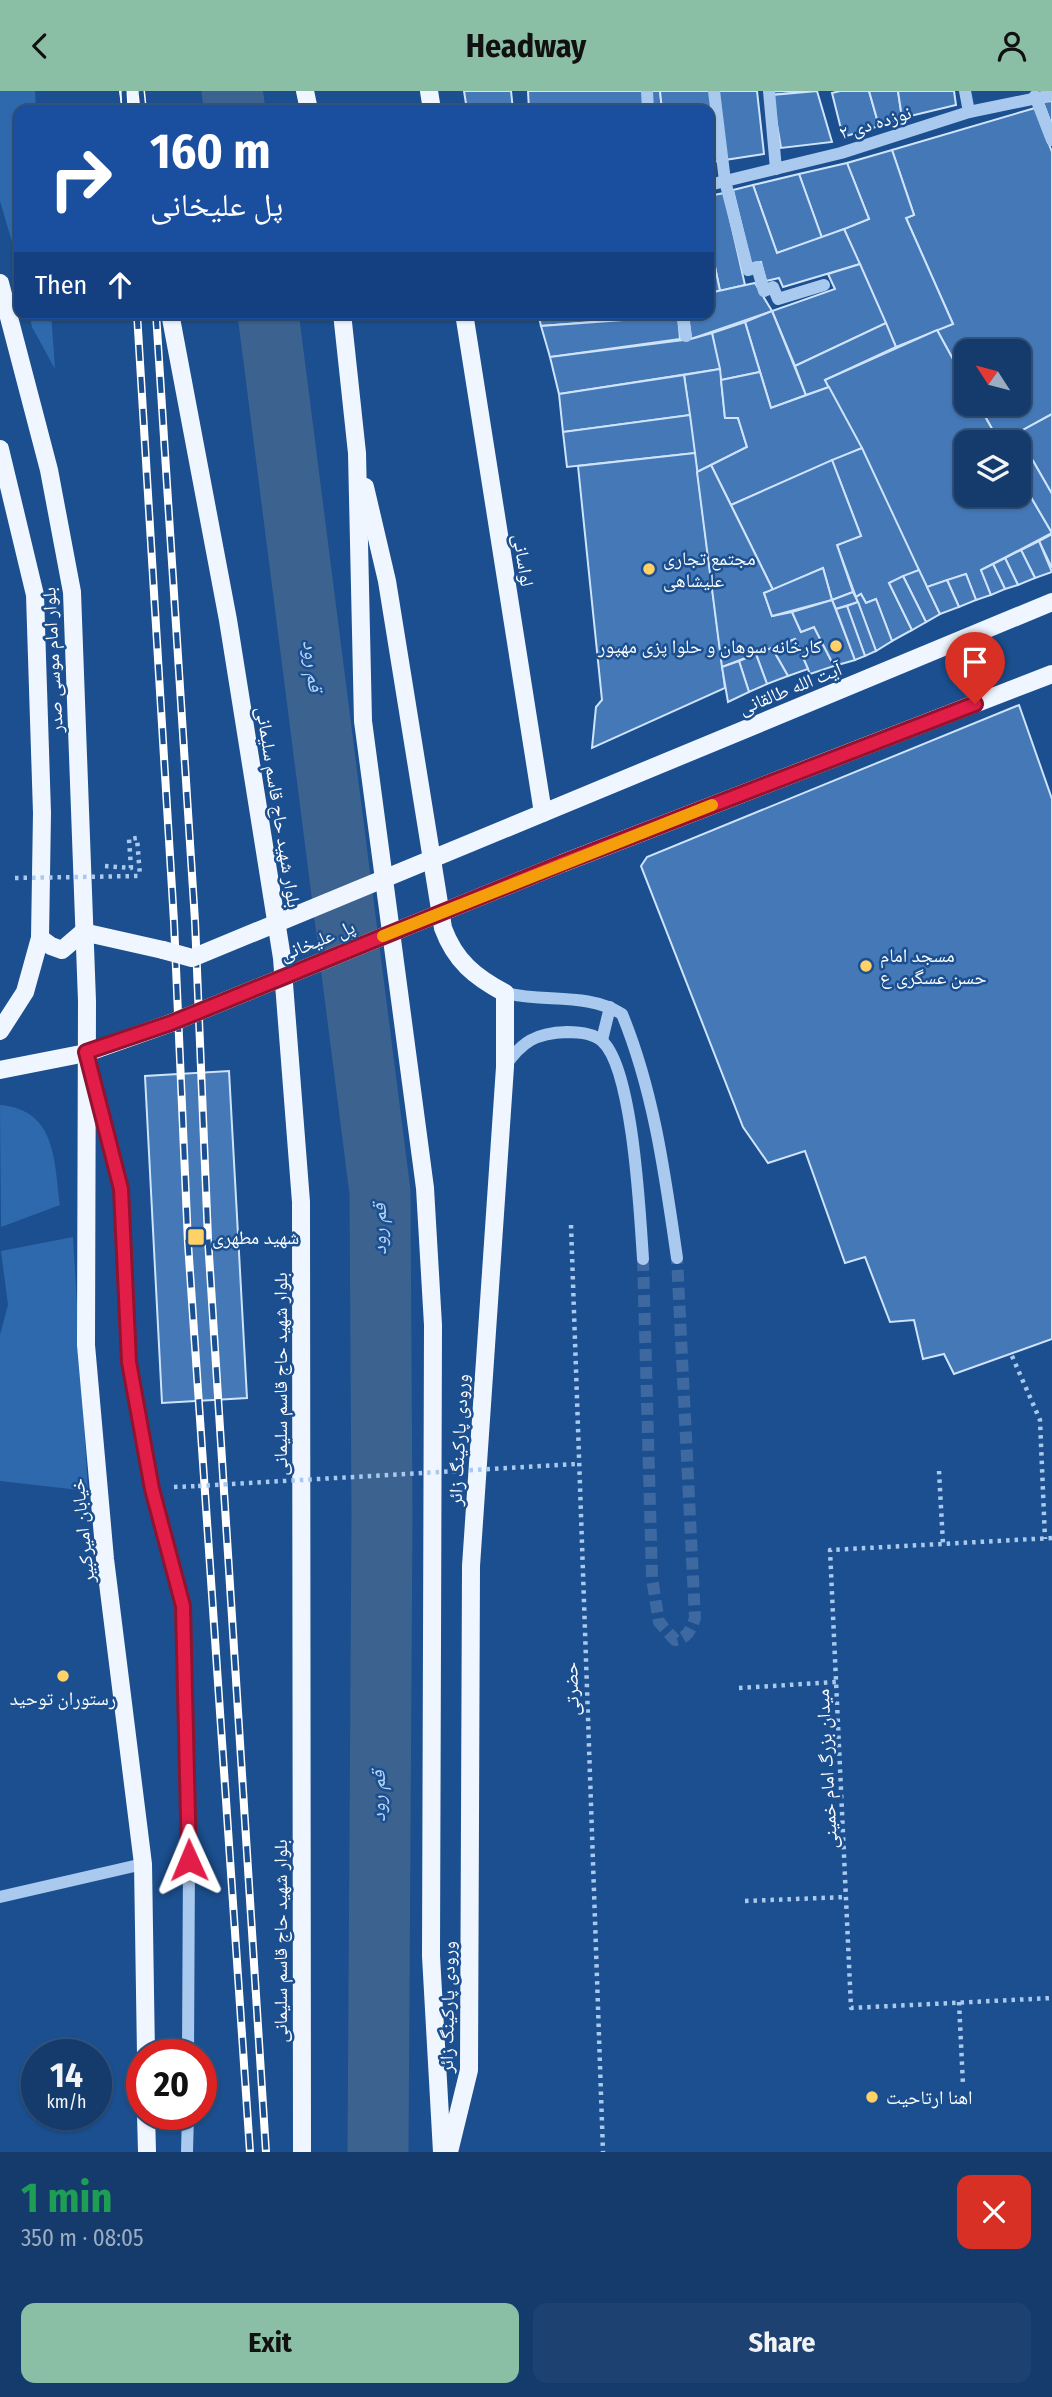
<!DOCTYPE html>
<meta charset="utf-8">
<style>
:root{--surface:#143b6b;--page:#1d4271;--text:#f1f3f6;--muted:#9dadc1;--line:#33557e;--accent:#8abfa5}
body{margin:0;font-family:"Fira Sans Condensed","Noto Naskh Arabic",sans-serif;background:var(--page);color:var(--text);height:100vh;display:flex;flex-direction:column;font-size:26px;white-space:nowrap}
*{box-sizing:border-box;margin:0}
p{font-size:23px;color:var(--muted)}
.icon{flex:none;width:38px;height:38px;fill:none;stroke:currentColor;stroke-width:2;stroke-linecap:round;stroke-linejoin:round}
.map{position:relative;height:2061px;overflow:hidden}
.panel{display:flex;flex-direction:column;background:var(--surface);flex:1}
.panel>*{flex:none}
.hud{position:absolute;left:14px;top:14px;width:700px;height:214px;border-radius:14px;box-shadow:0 2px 5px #0004,0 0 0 2px var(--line);background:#1a4fa0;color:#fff;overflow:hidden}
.needle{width:46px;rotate:306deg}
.fabs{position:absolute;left:954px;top:248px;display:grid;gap:14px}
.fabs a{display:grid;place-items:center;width:77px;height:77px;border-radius:14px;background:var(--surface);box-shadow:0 2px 5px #0004,0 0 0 2px var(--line);font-size:35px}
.speed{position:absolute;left:21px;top:1948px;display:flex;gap:14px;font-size:35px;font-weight:700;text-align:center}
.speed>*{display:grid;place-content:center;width:91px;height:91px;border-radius:50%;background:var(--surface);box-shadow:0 2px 5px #0004,0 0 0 2px var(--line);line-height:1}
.speed small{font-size:18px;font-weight:400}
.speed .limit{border:10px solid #d22;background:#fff;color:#111}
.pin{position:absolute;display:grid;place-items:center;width:60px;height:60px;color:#fff;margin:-72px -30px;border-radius:50% 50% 50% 0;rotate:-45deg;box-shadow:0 0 7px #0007}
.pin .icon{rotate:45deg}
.me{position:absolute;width:77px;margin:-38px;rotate:359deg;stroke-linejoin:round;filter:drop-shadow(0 0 5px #0008)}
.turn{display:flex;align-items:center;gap:24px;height:147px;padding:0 21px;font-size:32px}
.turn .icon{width:91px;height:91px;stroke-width:2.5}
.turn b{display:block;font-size:49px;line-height:60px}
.then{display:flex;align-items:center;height:66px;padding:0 21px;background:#0003;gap:14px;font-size:26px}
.round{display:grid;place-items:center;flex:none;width:74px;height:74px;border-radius:14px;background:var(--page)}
.head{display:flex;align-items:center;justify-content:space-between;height:119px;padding:0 21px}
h1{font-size:42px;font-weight:700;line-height:52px;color:#1e9e55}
.primary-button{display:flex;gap:14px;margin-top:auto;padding:14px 21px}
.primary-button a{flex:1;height:80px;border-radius:14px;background:var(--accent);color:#111;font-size:28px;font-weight:700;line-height:80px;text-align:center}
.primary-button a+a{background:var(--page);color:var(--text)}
header{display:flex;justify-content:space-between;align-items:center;height:91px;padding:0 21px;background:var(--accent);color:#111;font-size:32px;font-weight:700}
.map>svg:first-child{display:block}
</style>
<header><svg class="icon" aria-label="back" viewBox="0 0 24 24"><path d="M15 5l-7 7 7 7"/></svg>Headway<svg class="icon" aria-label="person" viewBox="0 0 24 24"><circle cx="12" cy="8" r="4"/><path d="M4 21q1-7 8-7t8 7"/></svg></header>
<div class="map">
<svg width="1052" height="2061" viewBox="0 0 1052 2061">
<rect width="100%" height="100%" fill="#1b4f8f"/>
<!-- green -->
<g fill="#2e69ad">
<polygon points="0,0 35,0 36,19 19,19 19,175 0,110"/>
<polygon points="29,222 51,222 55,278 32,236"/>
<path d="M0,1014C57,1019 54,1070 60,1114L1,1136Z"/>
<polygon points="73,1146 88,1400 0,1390 0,1244 8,1214 1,1160"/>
</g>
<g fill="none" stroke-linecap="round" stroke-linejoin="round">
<!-- river -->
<g stroke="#3c6290" stroke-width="61">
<polyline points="232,0 235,19"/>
<polyline points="268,222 380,1101 382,1425 378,2061"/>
</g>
</g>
<!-- building -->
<g fill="#4478b7" stroke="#cfe3fa" stroke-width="2">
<polygon points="464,0 511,0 513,19 467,19"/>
<polygon points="528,0 660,0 662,19 529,19"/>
<polygon points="660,0 710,0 718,70 709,72 709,19 662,19"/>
<polygon points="710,0 757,0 764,63 718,70"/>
<polygon points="772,0 813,0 772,4"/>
<polygon points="817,0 832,51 781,57 772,4"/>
<polygon points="840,0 869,0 879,35 843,46 832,2"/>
<polygon points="869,0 898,0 902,27 879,35"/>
<polygon points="898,0 954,0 956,14 902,27"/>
<polygon points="1052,10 1052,35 1043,11"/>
<polygon points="1035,17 1052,61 1052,323 1000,352 978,313 1018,313 1018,261 966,261 966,292 937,239 953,233 906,127 914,124 892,59"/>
<polygon points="892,59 914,124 906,127 953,233 896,256 844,138 869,128 847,72"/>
<polygon points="847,72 869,128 822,147 799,83"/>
<polygon points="799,83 822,147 777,162 753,94"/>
<polygon points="753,94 777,162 844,138 860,173 783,196 779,187 766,190 761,171 751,173 733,99"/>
<polygon points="724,102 745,194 720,200 709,147 709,105"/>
<polygon points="709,147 720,200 709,202"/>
<polygon points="860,173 886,232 795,275 772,220 835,198 828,183"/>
<polygon points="755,192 772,220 691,248 688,222 709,222 709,202"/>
<polygon points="772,220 806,304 771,317 745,231"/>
<polygon points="538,222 643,222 645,227 541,235"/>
<polygon points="678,225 680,248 550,266 541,235"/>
<polygon points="745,231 760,281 721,289 712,242"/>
<polygon points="886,232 896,256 825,289 829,296 806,304 795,275"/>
<polygon points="937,239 966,292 966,313 978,313 1000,352 966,352 966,404 1018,404 1018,384 1052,442 981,479 991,504 976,509 966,483 927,496 825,289"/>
<polygon points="712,242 720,278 559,303 550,266 691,248"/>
<polygon points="720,278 725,327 738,327 747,356 697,381 684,284"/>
<polygon points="760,281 771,317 829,296 862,357 731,414 711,374 747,356 738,327 725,327 721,289"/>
<polygon points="684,284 690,324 563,341 559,303"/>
<polygon points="1052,323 1052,403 1017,342"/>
<polygon points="690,324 695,362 567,376 563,341"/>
<polygon points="1017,342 1052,403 1052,442 1018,384 1018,352 1000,352"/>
<polygon points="862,357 919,479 889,492 912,539 892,550 876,508 866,512 861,503 856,506 837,454 861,445 832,369"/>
<polygon points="695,362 725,597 592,657 596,616 602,609 578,375"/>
<polygon points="832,369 861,445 837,454 853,501 832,509 823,477 773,499 731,414"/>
<polygon points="711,374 773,499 764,502 772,525 792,521 801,541 814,536 834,575 810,583 795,548 722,576 697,381"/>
<polygon points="1052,443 1052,477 1039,450"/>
<polygon points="1039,450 1052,481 1035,487 1021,459"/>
<polygon points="1021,459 1035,487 1018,494 1005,467"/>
<polygon points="1005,467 1018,494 1005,498 993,473"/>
<polygon points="993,473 1005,498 991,504 981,479"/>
<polygon points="823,477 832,509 772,525 764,502"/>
<polygon points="919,479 940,523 926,531 903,485"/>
<polygon points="966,483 976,509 959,516 947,489"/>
<polygon points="903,485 926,531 912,539 889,492"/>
<polygon points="947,489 959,516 940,523 927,496"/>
<polygon points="853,501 858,511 836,518 832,509"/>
<polygon points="861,503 866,512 876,508 892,550 876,560 856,506"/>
<polygon points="832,509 855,569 834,575 814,536 801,541 792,521"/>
<polygon points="858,511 876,560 865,565 847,515"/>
<polygon points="847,515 865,565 855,569 836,518"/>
<polygon points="795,548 808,578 788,585 772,557"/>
<polygon points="772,557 788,585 767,593 756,563"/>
<polygon points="756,563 767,593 749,601 739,570"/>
<polygon points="739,570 749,601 728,611 722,576"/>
<polygon points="1019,614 1052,708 1052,1248 954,1283 944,1263 923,1268 914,1229 890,1231 865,1166 845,1172 805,1060 768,1072 743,1036 641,775 647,766"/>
<polygon points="229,980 247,1307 162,1312 145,985"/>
</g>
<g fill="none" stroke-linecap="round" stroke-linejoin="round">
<!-- minor-tunnel -->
<path stroke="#3d69a0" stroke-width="12" stroke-dasharray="12 6" stroke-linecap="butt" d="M643,1168L652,1487L659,1531L675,1549C688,1547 691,1538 695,1527L677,1167"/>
<!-- path -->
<g stroke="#a9c9ee" stroke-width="4.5" stroke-dasharray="3.5 5" stroke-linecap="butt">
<polyline points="105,775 131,777 129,748 137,747 140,785"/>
<polyline points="571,1134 603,2061"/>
<polyline points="1012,1265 1040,1329 1045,1448"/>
<polyline points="939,1380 943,1453"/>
<polyline points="174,1396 198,1395"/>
<polyline points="1052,1447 830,1459 851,1917 1052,1907"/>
<polyline points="739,1597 836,1591"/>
<polyline points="745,1810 846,1806"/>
<polyline points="959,1911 963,1994"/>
</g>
<!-- minor -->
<g stroke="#a9c9ee" stroke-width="12">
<polyline points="647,0 648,19"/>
<polyline points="714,0 725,90 748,179 757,176 764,200 773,196 778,208 824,194"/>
<polyline points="769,0 776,78"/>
<polyline points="965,0 969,21"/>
<polyline points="1035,5 1052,49"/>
<polyline points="709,94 841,62 969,21 1052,4"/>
<polyline points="682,222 686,245"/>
<path d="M505,902C545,912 586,901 622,923C654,1001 665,1084 677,1167"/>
<polyline points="602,949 610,916"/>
<path d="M505,975C522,951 535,942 567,941C578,941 593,942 602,950C633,977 640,1124 643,1168"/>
<polyline points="92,983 120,1098 129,1271 152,1398 183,1515 189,1769 188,1964"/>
<polyline points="0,1806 143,1773"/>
<polyline points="187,2061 188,2023"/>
</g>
<!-- major -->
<g stroke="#f0f6ff" stroke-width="18">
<polyline points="128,0 131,19"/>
<polyline points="305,0 309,19"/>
<polyline points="429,0 432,19"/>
<polyline points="0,192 49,379 72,501 87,910 86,1254 105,1468 143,1773 146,1964"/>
<polyline points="170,222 228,529 282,867 301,1111 302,2061"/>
<polyline points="342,222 357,362 363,630 425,1097 433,1234 431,1865 442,2061"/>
<polyline points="464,222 543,722 1052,511"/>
<polyline points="0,358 35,504 42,722 40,847 25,901 0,940"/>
<path d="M365,396L387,490L443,837C455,870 475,886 505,902V976L471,1475L469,1979L449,2061"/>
<polyline points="563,772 1052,583"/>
<polyline points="40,847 51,855 62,859 83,841 163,859"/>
<polyline points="0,979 86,962 171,932"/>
<polyline points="146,2023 147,2061"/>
</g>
<!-- rail casing -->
<g stroke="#fff" stroke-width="8">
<g id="rail">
<polyline points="124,0 125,19"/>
<polyline points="141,0 143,19"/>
<polyline points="137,222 174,831 188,1152 250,2061"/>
<polyline points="156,222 195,830 208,1148 266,2061"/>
</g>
</g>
<!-- rail -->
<use href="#rail" stroke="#1b4f8f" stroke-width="5" stroke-dasharray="16" stroke-linecap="butt"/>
<!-- path-bridge -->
<g stroke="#a9c9ee" stroke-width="4.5" stroke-dasharray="3.5 5" stroke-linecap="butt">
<polyline points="15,787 140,785"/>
<polyline points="198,1395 577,1373"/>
</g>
<!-- major-bridge -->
<g stroke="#f0f6ff" stroke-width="18">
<polyline points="163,859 192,867 543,722"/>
<polyline points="171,932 563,772"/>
</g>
</g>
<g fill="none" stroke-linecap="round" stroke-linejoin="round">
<!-- route casing -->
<g stroke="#92132f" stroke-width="18">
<polyline id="route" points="189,1769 183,1515 152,1398 129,1271 121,1098 86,961 171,932 563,772 975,613"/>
</g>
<!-- route -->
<use href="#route" stroke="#e11d48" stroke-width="12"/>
<!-- slow -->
<polyline stroke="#f59e0b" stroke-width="12" points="383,845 712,714"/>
</g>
<!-- markers -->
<g fill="#ffd166" stroke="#1b4f8f" stroke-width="2.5">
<circle cx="649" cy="478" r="7"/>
<circle cx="836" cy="555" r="7"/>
<circle cx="866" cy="875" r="7"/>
<rect x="187" y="1137" width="18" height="18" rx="3.5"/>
<circle cx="63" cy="1585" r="7"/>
<circle cx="872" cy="2006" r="7"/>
</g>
<g text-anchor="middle" stroke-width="5" stroke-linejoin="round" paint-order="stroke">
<!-- street labels -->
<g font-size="19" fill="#fff" stroke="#1b4f8f">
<text transform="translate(875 31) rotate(-17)" y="7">نوزده دی ۲</text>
<text transform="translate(524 469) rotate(81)" y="7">لواسانی</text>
<text transform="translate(52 569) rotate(-93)" y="7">بلوار امام موسی صدر</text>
<text transform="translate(790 597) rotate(-22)" y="7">آیت الله طالقانی</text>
<text transform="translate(279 716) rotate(81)" y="7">بلوار شهید حاج قاسم سلیمانی</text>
<text transform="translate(317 849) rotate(-22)" y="7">پل علیخانی</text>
<text transform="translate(280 1283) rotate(-90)" y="7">بلوار شهید حاج قاسم سلیمانی</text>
<text transform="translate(458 1349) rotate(-87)" y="7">ورودی پارکینگ زائر</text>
<text transform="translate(82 1440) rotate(-96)" y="7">خیابان امیرکبیر</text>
<text transform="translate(571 1598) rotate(-92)" y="7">حضرتی</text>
<text transform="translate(826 1678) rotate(-93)" y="7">میدان بزرگ امام خمینی</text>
<text transform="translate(280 1850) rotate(-90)" y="7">بلوار شهید حاج قاسم سلیمانی</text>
<text transform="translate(447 1916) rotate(-89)" y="7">ورودی پارکینگ زائر</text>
</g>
<!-- poi labels -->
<g font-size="19" fill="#fff" stroke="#1b4f8f" text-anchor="start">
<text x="663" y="474">مجتمع تجاری<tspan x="663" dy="22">علیشاهی</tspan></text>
<text x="822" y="562" text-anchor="end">کارخانه سوهان و حلوا پزی مهپور</text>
<text x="880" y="871">مسجد امام<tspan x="880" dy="22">حسن عسگری ع</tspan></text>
<text x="212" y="1153">شهید مطهری</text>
<text x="63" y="1614" text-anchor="middle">رستوران توحید</text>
<text x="886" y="2013">اهنا ارتاحیت</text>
</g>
<!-- water labels -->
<g font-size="21" font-style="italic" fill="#b5d3f5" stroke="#1b4f8f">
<text transform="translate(313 575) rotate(83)" y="7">قم رود</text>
<text transform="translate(379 1138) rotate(-90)" y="7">قم رود</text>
<text transform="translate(378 1705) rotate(-90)" y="7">قم رود</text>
</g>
</g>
</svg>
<div class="fabs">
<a><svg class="needle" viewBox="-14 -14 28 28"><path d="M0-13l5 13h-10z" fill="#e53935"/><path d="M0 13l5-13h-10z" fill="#9dadc1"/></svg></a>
<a><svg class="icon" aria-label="layers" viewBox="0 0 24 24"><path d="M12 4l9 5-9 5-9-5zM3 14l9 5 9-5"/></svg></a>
</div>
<div class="speed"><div>14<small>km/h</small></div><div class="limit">20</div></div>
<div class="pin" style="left:975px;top:613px;background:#d93025"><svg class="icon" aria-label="arrive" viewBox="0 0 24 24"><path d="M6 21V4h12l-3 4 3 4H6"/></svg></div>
<svg class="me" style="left:189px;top:1769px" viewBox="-20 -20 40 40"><path d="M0-17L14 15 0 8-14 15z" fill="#e11d48" stroke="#fff" stroke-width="4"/></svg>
<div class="hud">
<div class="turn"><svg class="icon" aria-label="right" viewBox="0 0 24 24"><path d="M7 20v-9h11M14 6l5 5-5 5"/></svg><div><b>160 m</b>پل علیخانی</div></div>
<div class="then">Then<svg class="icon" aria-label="ahead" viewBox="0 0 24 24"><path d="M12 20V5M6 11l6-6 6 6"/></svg></div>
</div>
</div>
<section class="panel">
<div class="head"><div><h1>1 min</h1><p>350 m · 08:05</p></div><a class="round" style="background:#d93025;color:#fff"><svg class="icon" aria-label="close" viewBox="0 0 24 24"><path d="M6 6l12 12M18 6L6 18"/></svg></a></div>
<div class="primary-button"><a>Exit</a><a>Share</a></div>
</section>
